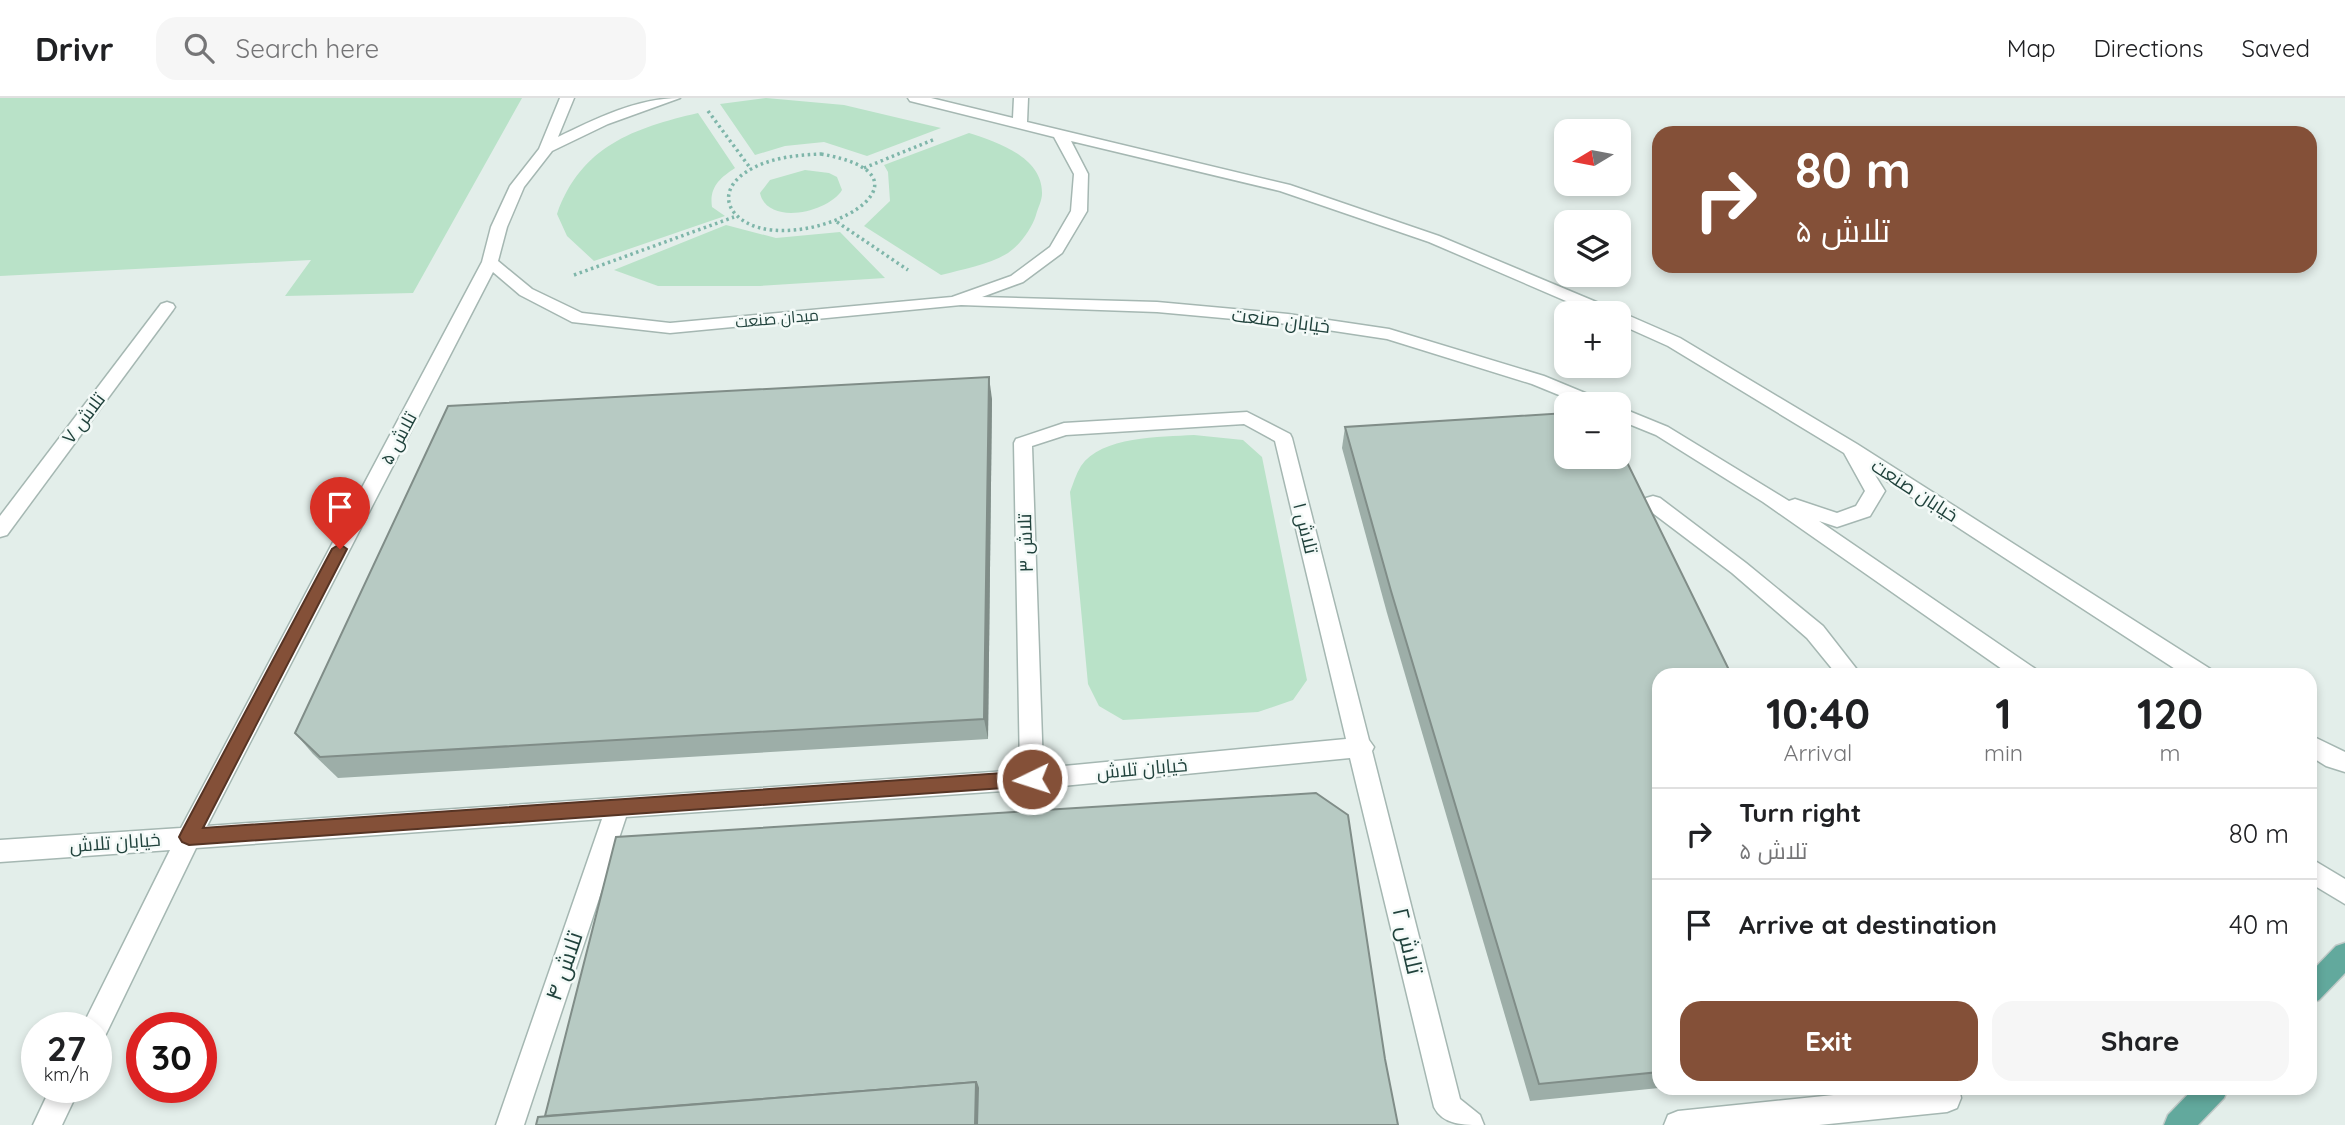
<!DOCTYPE html>
<meta charset="utf-8">
<style>
:root{--surface:#fff;--page:#f6f6f6;--text:#202124;--muted:#757577;--line:#e0e0e0;--accent:#845038}
body{margin:0;font-family:Quicksand,Cairo,sans-serif;background:var(--page);color:var(--text);height:100vh;display:flex;flex-direction:column;font-size:26px;white-space:nowrap}
*{box-sizing:border-box;margin:0}
p{font-size:23px;color:var(--muted)}
.icon{flex:none;width:38px;height:38px;fill:none;stroke:currentColor;stroke-width:2;stroke-linecap:round;stroke-linejoin:round}
.map{position:relative;flex:1;overflow:hidden}
.sheet{position:absolute;left:1652px;top:570px;width:665px;height:427px;display:flex;flex-direction:column;background:var(--surface);border-radius:21px;box-shadow:0 4px 10px #0003}
.sheet>*{flex:none}
.hud{position:absolute;left:1652px;top:28px;width:665px;height:147px;border-radius:21px;box-shadow:0 4px 10px #0003;background:#845038;color:#fff;overflow:hidden}
.needle{width:46px;rotate:260deg}
.buttons{position:absolute;left:1554px;top:21px;display:grid;gap:14px}
.buttons a{display:grid;place-items:center;width:77px;height:77px;border-radius:14px;background:var(--surface);box-shadow:0 4px 10px #0003;font-size:35px}
.speed{position:absolute;left:21px;top:914px;display:flex;gap:14px;font-size:35px;font-weight:700;text-align:center}
.speed>*{display:grid;place-content:center;width:91px;height:91px;border-radius:50%;background:var(--surface);box-shadow:0 4px 10px #0003;line-height:1}
.speed small{font-size:18px;font-weight:400}
.speed .limit{border:10px solid #d22;background:#fff;color:#111}
.pin{position:absolute;display:grid;place-items:center;width:60px;height:60px;color:#fff;margin:-72px -30px;border-radius:50% 50% 50% 0;rotate:-45deg;box-shadow:0 0 7px #0007}
.pin .icon{rotate:45deg}
.me{position:absolute;width:77px;margin:-38px;rotate:266deg;stroke-linejoin:round;filter:drop-shadow(0 0 5px #0008)}
.turn{display:flex;align-items:center;gap:24px;height:147px;padding:0 28px;font-size:32px}
.turn .icon{width:91px;height:91px;stroke-width:2.5}
.turn b{display:block;font-size:49px;line-height:60px}
.eta{display:flex;justify-content:space-evenly;align-items:center;height:119px;text-align:center}
.eta b{font-size:42px;font-weight:700;line-height:49px}
.cta{display:flex;gap:14px;margin-top:auto;padding:14px 28px}
.cta a{flex:1;height:80px;border-radius:21px;background:var(--accent);color:#fff;font-size:28px;font-weight:700;line-height:80px;text-align:center}
.cta a+a{background:var(--page);color:var(--text)}
ul{padding:0;list-style:none}
li{display:flex;align-items:center;gap:21px;height:91px;padding:0 28px;border-top:2px solid var(--line)}
li div{flex:1}
li b{display:block;font-size:26px}
li em{font-style:normal}
header{display:flex;align-items:center;gap:42px;box-sizing:border-box;height:98px;padding:0 35px;background:var(--surface);border-bottom:2px solid var(--line)}
header strong{font-size:33px}
nav{display:flex;gap:38px;margin-inline-start:auto;font-size:24px}
.search{width:490px;height:63px;background:var(--page);display:flex;align-items:center;gap:18px;box-sizing:border-box;padding:0 24px;border-radius:21px;color:var(--muted);font-size:26px}
.map>svg:first-child{display:block}
</style>
<header>
<strong>Drivr</strong>
<div class="search"><svg class="icon" aria-label="search" viewBox="0 0 24 24"><circle cx="10" cy="10" r="6"/><path d="M15 15l6 6"/></svg>Search here</div>
<nav><a>Map</a><a>Directions</a><a>Saved</a></nav>
</header>
<div class="map">
<svg width="2345" height="1027" viewBox="0 0 2345 1027">
<rect width="100%" height="100%" fill="#e3eeea"/>
<!-- green -->
<g fill="#b9e2c8">
<polygon points="0,0 522,0 413,195 285,198 311,162 0,178"/>
<polygon points="766,0 844,7 941,30 867,58 824,44 785,48 755,57 720,6"/>
<path d="M698,15L735,70C720,80 709,89 712,109L725,118L594,163L567,138L557,116C581,48 634,30 698,15Z"/>
<path d="M969,35C997,44 1043,59 1042,96C1042,102 1038,110 1036,117C1032,130 1020,147 1008,155C988,167 964,171 941,177L864,128L890,103L888,74L884,67Z"/>
<path d="M805,72L829,75L837,79L842,92C828,115 767,128 760,95L770,82Z"/>
<polygon points="726,127 776,140 840,134 885,180 760,188 658,188 614,172"/>
<path d="M1194,337L1243,342L1262,359L1307,582L1293,602L1258,614L1123,622L1099,608L1088,586L1070,394C1073,386 1076,376 1081,368C1101,338 1161,339 1194,337Z"/>
</g>
<g fill="none" stroke-linecap="round" stroke-linejoin="round">
<!-- minor casing -->
<g stroke="#a5b7b2" stroke-width="3">
<g id="minor">
<path d="M560,0H574L558,39C595,21 637,0 680,0L608,26L552,53L524,89L507,129L498,163L532,191L582,215L670,225L952,199L1011,178L1050,149L1071,113L1074,76L1054,39L910,3L908,0H931L1013,20L1014,0H1028L1027,24L1290,87L1439,138L1613,211L1615,215H1594L1429,144L1280,93L1071,43L1088,76L1087,113L1062,155L1023,184L982,199L1157,204L1288,216L1389,231L1544,278L1602,302L1605,306H1581L1532,286L1387,241L1288,226L1157,214L961,207L670,235L572,224L520,197L493,174L207,728L1020,672L1014,345L1016,341L1064,325L1247,314L1290,336L1292,340L1369,642L1374,649L1372,653L1460,1001L1480,1017L1484,1027C1463,1027 1443,1027 1434,1009L1350,660L1032,691L626,719L524,1027H496L602,721L196,750L105,938L96,942V929H82L170,752L0,764V742L181,730L482,164L491,129L510,88L539,51ZM1244,326L1275,343L1346,641L1043,670L1032,348L1066,337Z"/>
<polygon points="167,204 173,206 175,209 173,212 7,437 0,439 0,418 161,206"/>
<polygon points="1618,215 1625,216 1680,240 1857,346 2212,572 2215,578 2186,578 1873,374 1885,393 1870,418 1837,429 1819,423 2037,572 2040,578 2012,578 1763,404 1656,337 1619,322 1619,309 1668,329 1789,403 1795,401 1837,415 1856,408 1865,393 1844,355 1668,248 1619,226"/>
<polygon points="1653,398 1660,400 1746,465 1823,528 1862,578 1838,578 1807,540 1732,475 1646,410 1643,405 1646,400"/>
<polygon points="2310,637 2345,654 2345,674 2326,668 2310,658"/>
<polygon points="2310,760 2345,781 2345,806 2310,785"/>
<polygon points="51,989 80,989 62,1027 33,1027"/>
<polygon points="1901,990 1959,990 1961,1000 1957,1010 1947,1014 1819,1027 1664,1027 1668,1017 1678,1013"/>
</g>
</g>
<!-- major casing -->
<g stroke="#c1cac8" stroke-width="3">
<g id="major">
<polygon points="2345,845 2345,875 2319,902 2310,906 2310,875 2336,848"/>
<polygon points="2194,990 2228,990 2224,1000 2198,1027 2164,1027 2168,1017"/>
</g>
</g>
<!-- path -->
<g stroke="#7fb6aa" stroke-width="3.5" stroke-dasharray="2.5 3.5" stroke-linecap="butt">
<polyline points="708,13 751,71"/>
<path d="M821,56C936,76 841,139 772,132C730,128 709,93 753,70C774,59 799,57 821,56Z"/>
<polyline points="864,70 935,41"/>
<polyline points="837,124 908,172"/>
<polyline points="574,177 734,119"/>
</g>
<!-- minor -->
<use href="#minor" fill="#fff" fill-rule="evenodd"/>
<!-- major -->
<use href="#major" fill="#62a99d" fill-rule="evenodd"/>
</g>
<!-- wall -->
<g fill="#9daea8">
<polygon points="992,301 988,641 338,680 313,656 295,635"/>
<polygon points="1345,329 1659,578 1659,990 1530,1003 1387,515 1342,350"/>
</g>
<!-- shaded-wall -->
<g fill="#808d88">
<polygon points="989,279 992,301 988,641 984,621"/>
<polygon points="976,984 983,1007 983,1027 975,1027"/>
</g>
<!-- building -->
<g fill="#b7cac3" stroke="#808d88" stroke-width="2">
<polygon points="989,279 984,621 320,659 295,635 448,308"/>
<polygon points="1566,315 1566,359 1619,359 1619,348 1732,578 1659,578 1659,974 1539,986 1391,493 1345,329"/>
<polygon points="1316,695 1348,717 1385,961 1398,1027 977,1027 978,990 976,984 545,1018 616,739"/>
<polygon points="976,984 975,1027 536,1027 538,1019"/>
</g>
<!-- route -->
<polygon fill="#845038" stroke="#563424" stroke-width="2" points="340,446 347,451 203,730 1032,673 1038,675 1041,681 1038,686 1032,688 189,747 182,744 179,739 182,733 332,451"/>
<g text-anchor="middle" stroke-width="5" stroke-linejoin="round" paint-order="stroke">
<!-- far-street labels -->
<g font-size="16" fill="#20423c" stroke="#f4faf8">
<text transform="translate(777 220) rotate(-5)" y="6">میدان صنعت</text>
</g>
<!-- street labels -->
<g font-size="19" fill="#20423c" stroke="#f4faf8">
<text transform="translate(1281 222) rotate(7)" y="7">خیابان صنعت</text>
<text transform="translate(83 320) rotate(-53)" y="7">تلاش ۷</text>
<text transform="translate(398 340) rotate(-62)" y="7">تلاش ۵</text>
<text transform="translate(1915 392) rotate(33)" y="7">خیابان صنعت</text>
<text transform="translate(1306 430) rotate(76)" y="7">تلاش ۱</text>
<text transform="translate(1025 445) rotate(-92)" y="7">تلاش ۳</text>
<text transform="translate(1142 670) rotate(-5)" y="7">خیابان تلاش</text>
<text transform="translate(115 744) rotate(-4)" y="7">خیابان تلاش</text>
</g>
<!-- near-street labels -->
<g font-size="23" fill="#20423c" stroke="#f4faf8">
<text transform="translate(1408 843) rotate(77)" y="8">تلاش ۲</text>
<text transform="translate(564 868) rotate(-71)" y="8">تلاش ۴</text>
</g>
</g>
</svg>
<div class="buttons">
<a><svg class="needle" viewBox="-14 -14 28 28"><path d="M0-13l5 13h-10z" fill="#e53935"/><path d="M0 13l5-13h-10z" fill="#757577"/></svg></a>
<a><svg class="icon" aria-label="layers" viewBox="0 0 24 24"><path d="M12 4l9 5-9 5-9-5zM3 14l9 5 9-5"/></svg></a>
<a>+</a>
<a>−</a>
</div>
<div class="speed"><div>27<small>km/h</small></div><div class="limit">30</div></div>
<div class="pin" style="left:340px;top:451px;background:#d93025"><svg class="icon" aria-label="arrive" viewBox="0 0 24 24"><path d="M6 21V4h12l-3 4 3 4H6"/></svg></div>
<svg class="me" style="left:1032px;top:681px" viewBox="-20 -20 40 40"><circle r="17" fill="#845038" stroke="#fff" stroke-width="3"/><path d="M0-11L8 9 0 5-8 9z" fill="#fff"/></svg>
<div class="hud">
<div class="turn"><svg class="icon" aria-label="right" viewBox="0 0 24 24"><path d="M7 20v-9h11M14 6l5 5-5 5"/></svg><div><b>80 m</b>تلاش ۵</div></div>
</div>
<section class="sheet">
<div class="eta">
<div><b>10:40</b><p>Arrival</p></div>
<div><b>1</b><p>min</p></div>
<div><b>120</b><p>m</p></div>
</div>
<ul>
<li><svg class="icon" aria-label="right" viewBox="0 0 24 24"><path d="M7 20v-9h11M14 6l5 5-5 5"/></svg><div><b>Turn right</b><p>تلاش ۵</p></div><em>80 m</em></li>
<li><svg class="icon" aria-label="arrive" viewBox="0 0 24 24"><path d="M6 21V4h12l-3 4 3 4H6"/></svg><div><b>Arrive at destination</b></div><em>40 m</em></li>
</ul>
<div class="cta"><a>Exit</a><a>Share</a></div>
</section>
</div>
